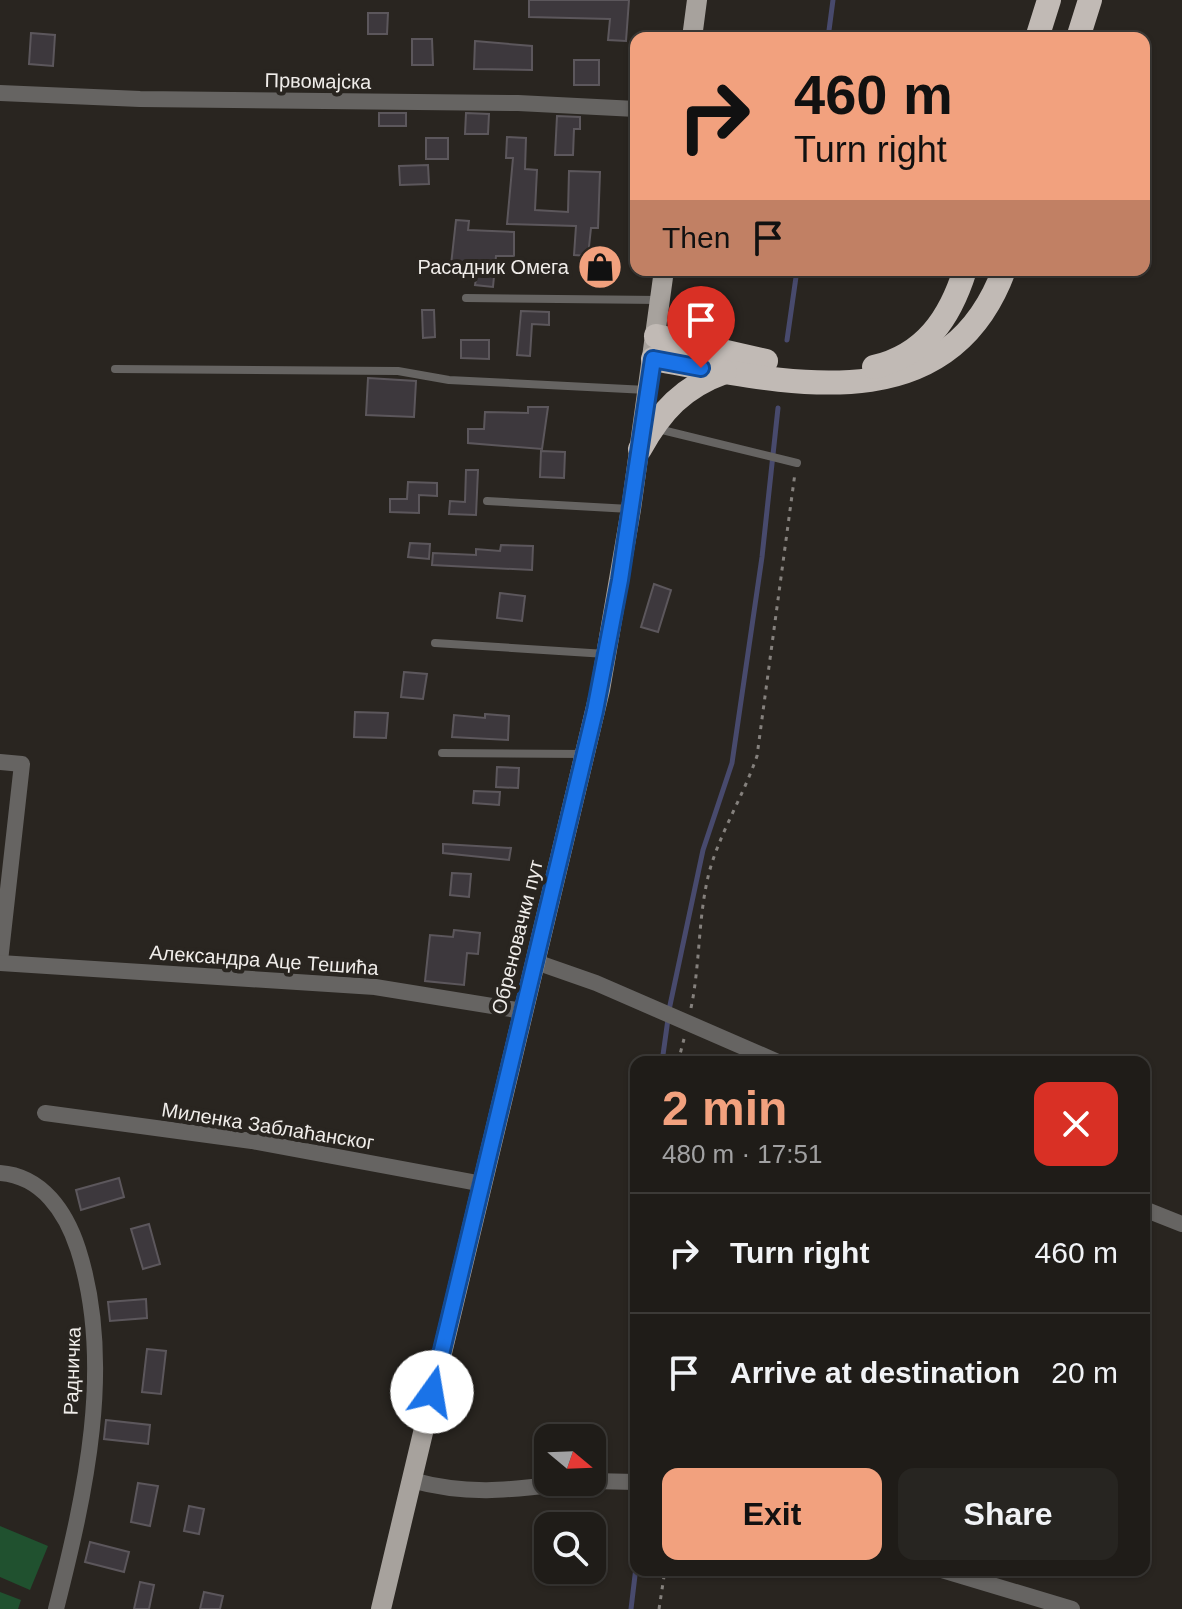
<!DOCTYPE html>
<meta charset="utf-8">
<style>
:root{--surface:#1f1c18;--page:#272521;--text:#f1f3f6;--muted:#a1a1a2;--line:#3c3a37;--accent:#f2a17e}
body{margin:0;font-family:Arial,sans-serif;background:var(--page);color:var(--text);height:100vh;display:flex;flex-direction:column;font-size:30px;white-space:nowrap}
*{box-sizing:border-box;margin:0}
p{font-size:26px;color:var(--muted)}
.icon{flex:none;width:44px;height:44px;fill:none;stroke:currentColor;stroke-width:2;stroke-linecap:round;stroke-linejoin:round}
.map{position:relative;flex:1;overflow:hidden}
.drawer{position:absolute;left:630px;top:1056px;width:520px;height:520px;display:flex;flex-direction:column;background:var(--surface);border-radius:16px;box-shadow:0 2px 6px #0004,0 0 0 2px var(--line)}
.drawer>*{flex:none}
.top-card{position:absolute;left:630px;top:32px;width:520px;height:244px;border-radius:16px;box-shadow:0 2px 6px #0004,0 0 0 2px var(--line);background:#f2a17e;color:#111;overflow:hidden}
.needle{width:52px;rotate:109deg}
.fabs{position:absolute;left:534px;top:1424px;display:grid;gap:16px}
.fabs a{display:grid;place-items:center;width:72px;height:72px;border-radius:16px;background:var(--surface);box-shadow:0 2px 6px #0004,0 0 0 2px var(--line);font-size:40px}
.pin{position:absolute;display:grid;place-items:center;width:68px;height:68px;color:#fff;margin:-82px -34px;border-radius:50% 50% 50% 0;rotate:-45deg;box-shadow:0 0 8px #0007}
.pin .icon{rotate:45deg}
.me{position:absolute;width:88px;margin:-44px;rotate:13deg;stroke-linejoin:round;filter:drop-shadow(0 0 6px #0008)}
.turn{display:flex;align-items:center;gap:28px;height:168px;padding:0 32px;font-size:36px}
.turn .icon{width:104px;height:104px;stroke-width:2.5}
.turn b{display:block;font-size:56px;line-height:68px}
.then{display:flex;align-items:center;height:76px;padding:0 32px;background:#0003;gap:16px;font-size:30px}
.round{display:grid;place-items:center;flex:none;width:84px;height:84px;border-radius:16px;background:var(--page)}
.headline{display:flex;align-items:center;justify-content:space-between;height:136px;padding:0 32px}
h1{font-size:48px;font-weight:700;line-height:60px;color:var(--accent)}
.primary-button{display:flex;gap:16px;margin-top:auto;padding:16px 32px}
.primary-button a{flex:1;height:92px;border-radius:16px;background:var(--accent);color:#111;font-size:32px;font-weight:700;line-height:92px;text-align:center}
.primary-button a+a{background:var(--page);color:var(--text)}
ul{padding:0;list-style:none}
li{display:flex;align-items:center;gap:24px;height:120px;padding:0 32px;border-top:2px solid var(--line)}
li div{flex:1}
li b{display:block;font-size:30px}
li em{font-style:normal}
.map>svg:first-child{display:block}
</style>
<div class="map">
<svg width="1182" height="1609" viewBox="0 0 1182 1609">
<rect width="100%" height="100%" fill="#292520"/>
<!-- green -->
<g fill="#20512f">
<polygon points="0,1526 48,1546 30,1590 0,1577"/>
<polygon points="0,1592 21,1600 18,1609 0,1609"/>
</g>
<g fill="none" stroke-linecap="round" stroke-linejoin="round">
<!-- stream -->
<g stroke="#484a6d" stroke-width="5">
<polyline points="828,38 833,0"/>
<polyline points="787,340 797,270"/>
<polyline points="669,1010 703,850 732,763 762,557 778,408"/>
<polyline points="662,1062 668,1019"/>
<polyline points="636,1229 633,1250 636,1291"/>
<polyline points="631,1609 636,1567"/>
</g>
</g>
<!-- building -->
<g fill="#3d383d" stroke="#5c575c" stroke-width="2">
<polygon points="529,0 629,0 626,41 608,40 610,19 529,17"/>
<polygon points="368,13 388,13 387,34 368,34"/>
<polygon points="31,33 55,35 53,66 29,64"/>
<polygon points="412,39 432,39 433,65 412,65"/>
<polygon points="475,41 532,46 532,70 474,69"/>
<rect x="574" y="60" width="25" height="25"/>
<rect x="379" y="113" width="27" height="13"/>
<polygon points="466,113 489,114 488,134 465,134"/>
<polygon points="557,116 580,117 580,129 574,129 573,155 555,155"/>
<polygon points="507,137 526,138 525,169 537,170 535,210 568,212 569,171 600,172 598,228 591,228 588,256 574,255 576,226 507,224 513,158 506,158"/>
<rect x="426" y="138" width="22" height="21"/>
<polygon points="428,165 429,184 400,185 399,166"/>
<polygon points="456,220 469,221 468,230 514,232 514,256 496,256 493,287 475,285 476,279 450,274"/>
<polygon points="422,310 434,310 435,337 423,338"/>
<polygon points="521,311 549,312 549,325 532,324 530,356 517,355"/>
<polygon points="461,340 489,340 489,359 461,358"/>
<polygon points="368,378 416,381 414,417 366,415"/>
<polygon points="528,407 548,407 542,449 468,443 468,429 484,429 485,412 528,413"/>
<polygon points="541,451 565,452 564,478 540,477"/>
<polygon points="466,470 478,470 476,515 449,514 450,501 465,502"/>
<polygon points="408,482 437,483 437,496 419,495 419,513 390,512 390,499 407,499"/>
<polygon points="410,543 430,544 429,559 408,557"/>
<polygon points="501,545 533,546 532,570 432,565 433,553 476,555 476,549 500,551"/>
<polygon points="654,584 671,590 658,632 641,627"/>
<polygon points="500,593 525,596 522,621 497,618"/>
<polygon points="404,672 427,674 423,699 401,697"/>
<polygon points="355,712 388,713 386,738 354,737"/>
<polygon points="485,714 509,716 508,740 452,737 454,715 485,718"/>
<polygon points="497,767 519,768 518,788 496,787"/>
<polygon points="474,791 500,792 499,805 473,803"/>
<polygon points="443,844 511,848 509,860 443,853"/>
<polygon points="452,873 471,874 469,897 450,895"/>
<polygon points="454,930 480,933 478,954 467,953 464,985 425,981 430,935 453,937"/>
<polygon points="119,1178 124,1197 81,1210 76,1190"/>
<polygon points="149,1224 160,1264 143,1269 131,1229"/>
<polygon points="146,1299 147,1318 110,1321 108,1302"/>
<polygon points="147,1349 166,1351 161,1394 142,1392"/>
<polygon points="106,1420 150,1425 148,1444 104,1439"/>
<polygon points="138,1483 158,1486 150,1526 131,1522"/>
<polygon points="189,1506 204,1509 199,1534 184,1531"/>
<polygon points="90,1542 129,1552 124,1572 85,1562"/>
<polygon points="140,1582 154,1585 149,1609 134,1609"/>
<polygon points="204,1592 223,1596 220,1609 200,1609"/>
</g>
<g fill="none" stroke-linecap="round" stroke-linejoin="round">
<!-- path -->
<g stroke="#85817d" stroke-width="3" stroke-dasharray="4 6" stroke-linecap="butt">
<path d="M691,1008C700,965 698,920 708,877C717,838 743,797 757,756L795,473"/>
<polyline points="678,1062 684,1039"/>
<polyline points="659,1609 665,1570"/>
</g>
<!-- service -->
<g stroke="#666462" stroke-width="8">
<polyline points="466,298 660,300"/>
<polyline points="115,369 398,371 449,380 647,390"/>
<polyline points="658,429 797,463"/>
<polyline points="487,501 630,509"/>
<polyline points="435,643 606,654"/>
<polyline points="442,753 585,754"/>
</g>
<!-- minor -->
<g stroke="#666462" stroke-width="16">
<polyline points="0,93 140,99 518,103 636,109"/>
<polyline points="0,762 22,764 0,961"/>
<polyline points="536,962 596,983 778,1062"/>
<polyline points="0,963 375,987 523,1011"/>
<polyline points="45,1113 252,1141 483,1184"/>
<path d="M0,1173C42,1176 66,1212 78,1249C115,1364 85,1495 56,1609"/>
<polyline points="1144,1209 1182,1224"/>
<path d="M411,1480C472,1497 517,1489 578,1482"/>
<polyline points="592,1481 636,1482"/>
<polyline points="942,1570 1072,1609"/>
</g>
<!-- primary -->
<g stroke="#a7a29d" stroke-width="20">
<polyline points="692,38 697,0"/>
<polyline points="381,1609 600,690 631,509 664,270"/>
</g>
<!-- motorway -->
<g stroke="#c1bab5" stroke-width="24">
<polyline points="1037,38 1049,0"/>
<polyline points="1078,38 1090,0"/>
<polyline points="656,336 766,361"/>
<path d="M653,359C780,381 946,427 1004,270"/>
<path d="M874,367C925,355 950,318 965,270"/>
<path d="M640,449C661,411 683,387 725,372"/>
</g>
</g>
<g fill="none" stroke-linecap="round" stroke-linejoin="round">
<!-- route casing -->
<g stroke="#114b97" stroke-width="20">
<polyline id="route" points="432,1392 595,711 620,580 653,359 701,368"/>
</g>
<!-- route -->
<use href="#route" stroke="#1a73e8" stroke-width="14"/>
</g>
<!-- icons -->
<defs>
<g id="shop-disc" transform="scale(2.3)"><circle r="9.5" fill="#f2a17e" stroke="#292520"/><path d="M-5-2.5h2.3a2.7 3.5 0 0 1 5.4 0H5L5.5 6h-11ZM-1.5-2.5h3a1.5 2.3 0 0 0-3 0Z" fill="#111"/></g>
</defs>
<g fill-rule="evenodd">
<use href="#shop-disc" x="600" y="267"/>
</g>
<g text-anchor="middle" stroke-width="8" stroke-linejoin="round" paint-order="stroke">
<!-- street labels -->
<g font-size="20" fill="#f0edea" stroke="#292520">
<text transform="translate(318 81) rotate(1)" y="7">Првомајска</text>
<text transform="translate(517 937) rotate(-76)" y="7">Обреновачки пут</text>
<text transform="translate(264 960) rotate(4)" y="7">Александра Аце Тешића</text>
<text transform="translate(268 1126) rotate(9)" y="7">Миленка Заблаћанског</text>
<text transform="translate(72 1371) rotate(-88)" y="7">Радничка</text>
</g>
<!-- poi labels -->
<g font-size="20" fill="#f0edea" stroke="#292520" text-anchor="end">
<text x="569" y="274">Расадник Омега</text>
</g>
</g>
</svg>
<div class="fabs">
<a><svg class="needle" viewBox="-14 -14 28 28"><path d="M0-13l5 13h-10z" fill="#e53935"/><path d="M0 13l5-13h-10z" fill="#a1a1a2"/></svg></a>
<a><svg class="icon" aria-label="search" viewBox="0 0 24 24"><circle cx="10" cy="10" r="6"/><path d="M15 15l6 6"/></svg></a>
</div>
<div class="pin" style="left:701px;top:368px;background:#d93025"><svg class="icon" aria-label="arrive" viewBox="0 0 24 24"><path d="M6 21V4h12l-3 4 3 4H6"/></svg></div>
<svg class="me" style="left:432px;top:1392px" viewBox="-20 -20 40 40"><circle r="19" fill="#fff"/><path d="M0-13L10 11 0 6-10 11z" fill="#1a73e8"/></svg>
<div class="top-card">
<div class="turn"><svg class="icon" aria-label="right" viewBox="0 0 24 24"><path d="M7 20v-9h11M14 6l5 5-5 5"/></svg><div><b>460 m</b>Turn right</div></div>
<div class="then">Then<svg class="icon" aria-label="arrive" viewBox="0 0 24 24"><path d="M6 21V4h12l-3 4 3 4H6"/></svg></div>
</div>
<section class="drawer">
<div class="headline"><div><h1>2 min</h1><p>480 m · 17:51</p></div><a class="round" style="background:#d93025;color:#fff"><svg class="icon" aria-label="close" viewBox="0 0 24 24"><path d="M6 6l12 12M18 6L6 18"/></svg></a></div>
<ul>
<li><svg class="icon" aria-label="right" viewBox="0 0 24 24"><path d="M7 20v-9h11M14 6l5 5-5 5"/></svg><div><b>Turn right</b></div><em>460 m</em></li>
<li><svg class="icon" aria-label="arrive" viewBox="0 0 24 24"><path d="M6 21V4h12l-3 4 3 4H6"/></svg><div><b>Arrive at destination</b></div><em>20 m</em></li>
</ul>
<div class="primary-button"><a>Exit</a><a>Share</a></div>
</section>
</div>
